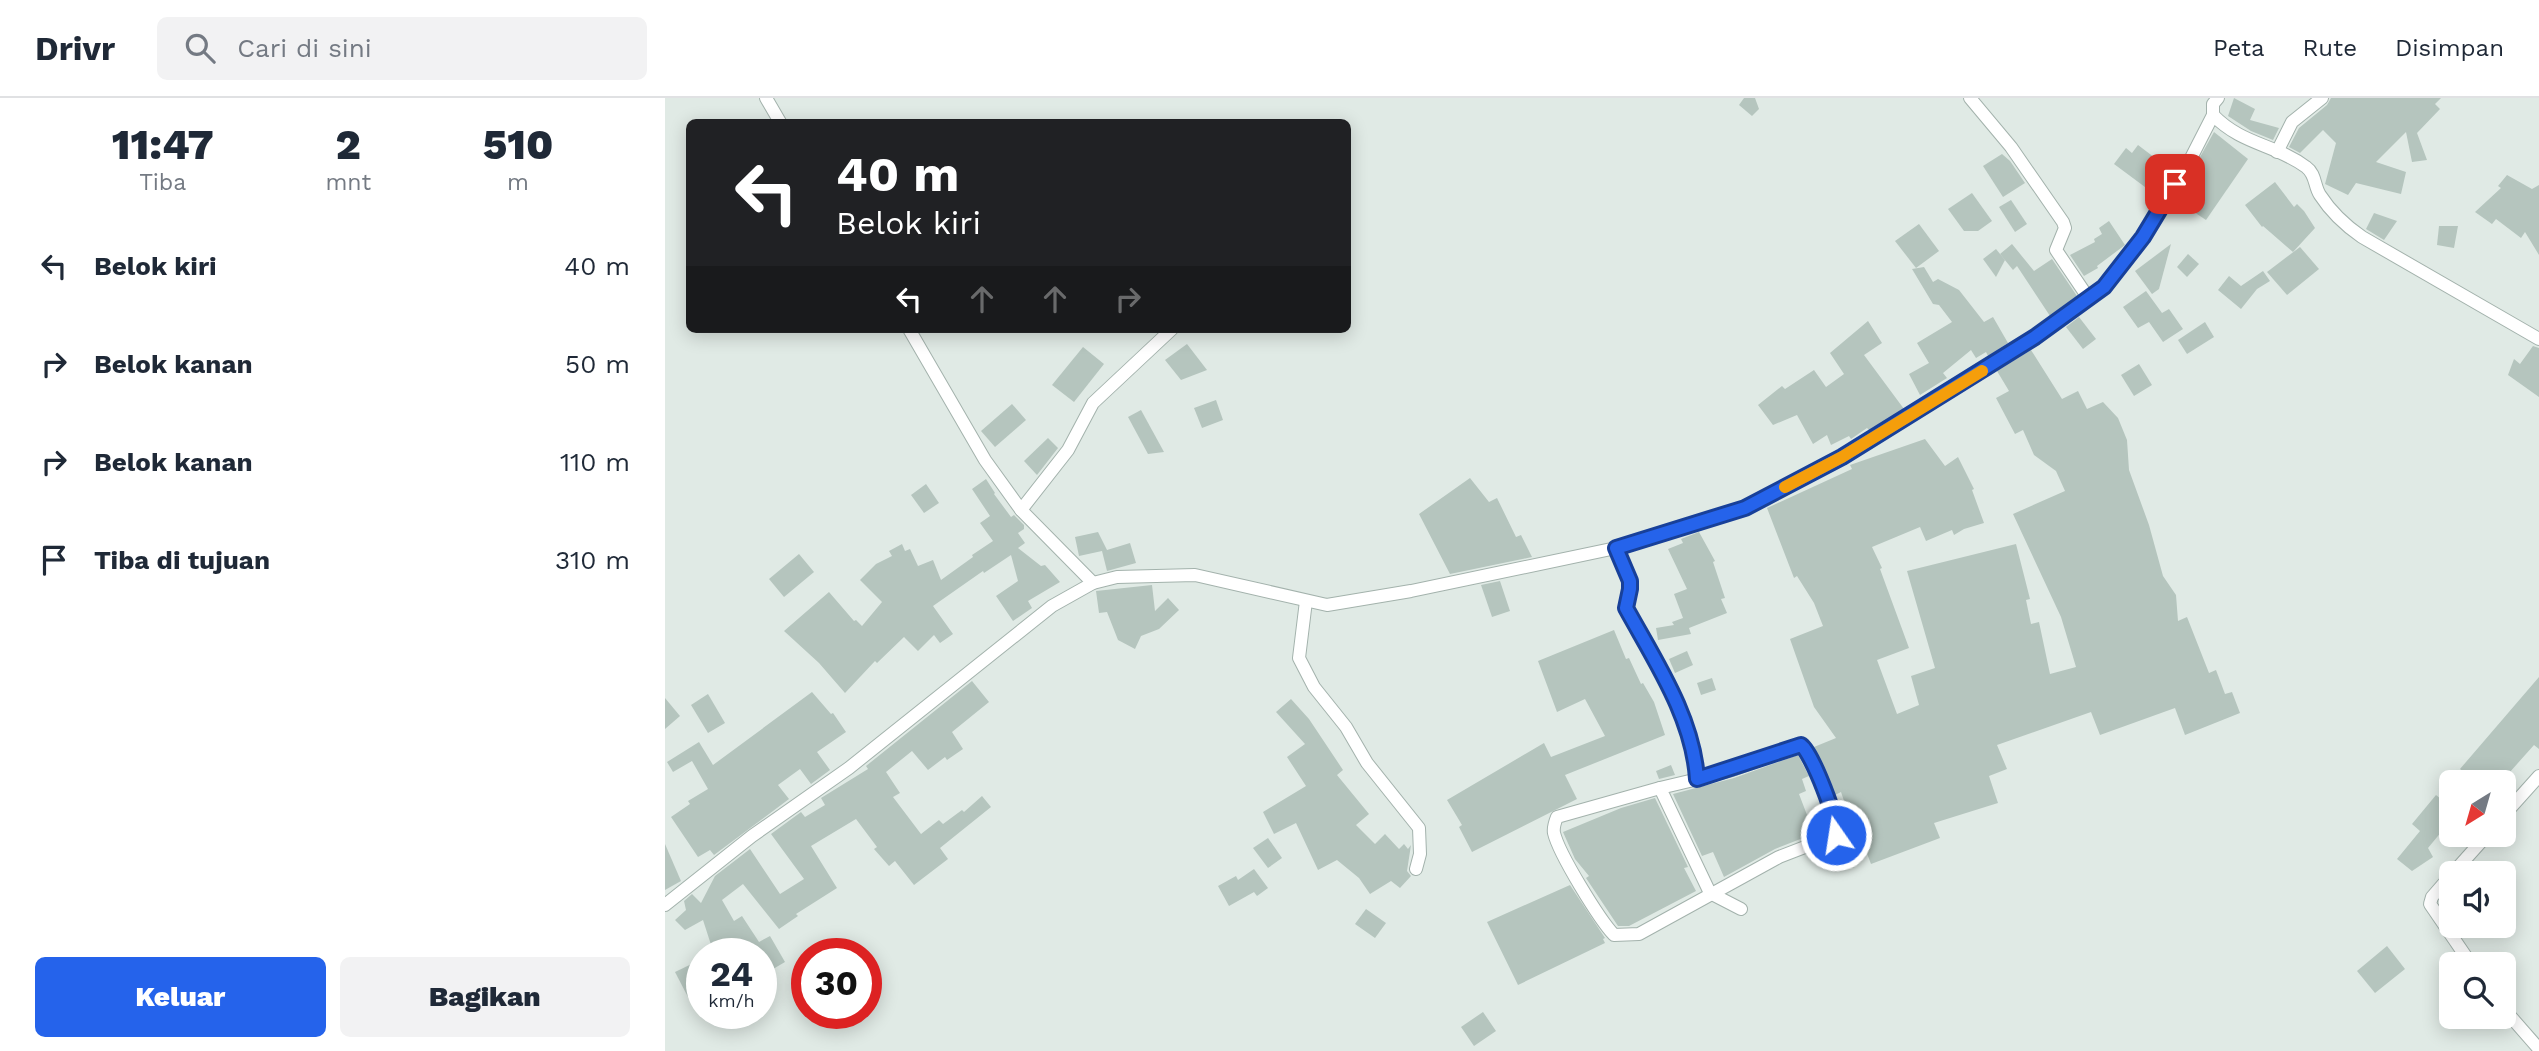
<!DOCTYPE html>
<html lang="id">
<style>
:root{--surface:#fff;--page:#f2f2f3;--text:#1f2937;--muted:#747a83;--line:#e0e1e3;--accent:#2563eb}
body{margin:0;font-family:"Work Sans",sans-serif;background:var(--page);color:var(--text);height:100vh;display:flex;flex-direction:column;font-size:26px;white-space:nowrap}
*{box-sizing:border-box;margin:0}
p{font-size:23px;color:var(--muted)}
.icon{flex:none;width:38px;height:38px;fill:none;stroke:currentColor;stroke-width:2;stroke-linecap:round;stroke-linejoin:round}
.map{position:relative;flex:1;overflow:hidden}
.sheet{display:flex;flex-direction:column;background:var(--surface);width:665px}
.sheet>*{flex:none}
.top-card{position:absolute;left:21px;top:21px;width:665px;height:214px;border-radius:10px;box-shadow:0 4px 18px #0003;background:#202124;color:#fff;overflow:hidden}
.needle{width:46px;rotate:217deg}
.controls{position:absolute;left:1774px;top:672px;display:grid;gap:14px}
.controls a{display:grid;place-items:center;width:77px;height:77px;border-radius:10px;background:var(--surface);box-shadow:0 4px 18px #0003;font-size:35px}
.speed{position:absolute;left:21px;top:840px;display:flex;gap:14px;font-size:35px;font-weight:700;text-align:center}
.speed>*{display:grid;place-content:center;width:91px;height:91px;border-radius:50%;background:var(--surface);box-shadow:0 4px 18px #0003;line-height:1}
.speed small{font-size:18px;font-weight:400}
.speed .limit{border:10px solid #d22;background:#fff;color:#111}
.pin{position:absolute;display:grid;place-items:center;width:60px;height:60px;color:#fff;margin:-30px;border-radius:14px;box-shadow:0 4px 10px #0006}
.me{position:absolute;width:77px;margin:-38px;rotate:347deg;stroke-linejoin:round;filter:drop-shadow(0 0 5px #0008)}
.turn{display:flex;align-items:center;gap:24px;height:147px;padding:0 35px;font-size:32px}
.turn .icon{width:91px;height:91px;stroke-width:2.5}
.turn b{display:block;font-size:49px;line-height:60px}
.lanes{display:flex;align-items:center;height:66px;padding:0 35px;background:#0003;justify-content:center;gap:35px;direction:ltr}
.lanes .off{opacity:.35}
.eta{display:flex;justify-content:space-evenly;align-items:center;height:119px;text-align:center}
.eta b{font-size:42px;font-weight:800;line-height:49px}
.button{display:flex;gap:14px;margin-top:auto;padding:14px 35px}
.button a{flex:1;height:80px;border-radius:10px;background:var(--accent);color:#fff;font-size:28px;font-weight:800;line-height:80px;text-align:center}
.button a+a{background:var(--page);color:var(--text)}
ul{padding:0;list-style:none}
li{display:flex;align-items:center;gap:21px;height:98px;padding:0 35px}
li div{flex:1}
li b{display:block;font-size:26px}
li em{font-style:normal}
header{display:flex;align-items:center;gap:42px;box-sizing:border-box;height:98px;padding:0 35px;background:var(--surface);border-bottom:2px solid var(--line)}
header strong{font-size:33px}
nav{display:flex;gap:38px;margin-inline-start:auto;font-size:24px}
.search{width:490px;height:63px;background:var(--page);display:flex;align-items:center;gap:18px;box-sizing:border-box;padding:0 24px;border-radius:10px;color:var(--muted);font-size:26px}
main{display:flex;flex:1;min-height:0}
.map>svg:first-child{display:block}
</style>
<header>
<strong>Drivr</strong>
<div class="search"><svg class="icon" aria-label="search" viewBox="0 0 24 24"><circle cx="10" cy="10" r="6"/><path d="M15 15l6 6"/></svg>Cari di sini</div>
<nav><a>Peta</a><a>Rute</a><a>Disimpan</a></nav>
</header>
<main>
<section class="sheet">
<div class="eta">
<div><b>11:47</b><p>Tiba</p></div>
<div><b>2</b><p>mnt</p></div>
<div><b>510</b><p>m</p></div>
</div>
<ul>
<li><svg class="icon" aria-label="left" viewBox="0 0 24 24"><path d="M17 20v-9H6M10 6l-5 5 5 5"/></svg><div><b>Belok kiri</b></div><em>40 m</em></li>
<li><svg class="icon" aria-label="right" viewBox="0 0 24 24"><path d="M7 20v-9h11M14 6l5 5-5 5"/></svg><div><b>Belok kanan</b></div><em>50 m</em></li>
<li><svg class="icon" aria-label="right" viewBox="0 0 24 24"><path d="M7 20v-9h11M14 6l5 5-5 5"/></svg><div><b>Belok kanan</b></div><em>110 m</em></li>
<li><svg class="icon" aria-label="arrive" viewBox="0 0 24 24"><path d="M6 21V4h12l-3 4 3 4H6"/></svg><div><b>Tiba di tujuan</b></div><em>310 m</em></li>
</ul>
<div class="button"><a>Keluar</a><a>Bagikan</a></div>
</section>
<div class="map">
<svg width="1874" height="953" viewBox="0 0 1874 953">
<rect width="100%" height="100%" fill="#e0eae5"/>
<!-- building -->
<g fill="#b5c5be">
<polygon points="1079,0 1090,0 1094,11 1087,18 1074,7"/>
<polygon points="1569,0 1590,11 1585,22 1614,30 1608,42 1586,33 1563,18"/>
<polygon points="1666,0 1776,0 1770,6 1775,11 1752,35 1762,62 1747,64 1741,34 1711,64 1741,74 1736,96 1691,85 1683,97 1660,86 1671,45 1658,32 1635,55 1624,49 1634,30 1662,7"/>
<polygon points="1549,34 1583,61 1541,122 1511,102"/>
<polygon points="1473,47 1498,66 1480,89 1449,66 1461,50 1467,55"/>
<polygon points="1337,56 1345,63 1360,85 1338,99 1318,68"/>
<polygon points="1842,77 1867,91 1874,87 1874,157 1860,134 1856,140 1831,121 1827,126 1810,114 1836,90 1833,88"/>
<polygon points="1610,84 1629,109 1632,106 1639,113 1650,130 1628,154 1598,128 1597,129 1580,107"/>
<polygon points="1307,95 1327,123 1313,133 1299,133 1283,111"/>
<polygon points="1346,102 1362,126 1350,134 1334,109"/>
<polygon points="1709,115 1732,123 1719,142 1701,131"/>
<polygon points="1444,123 1460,147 1432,168 1433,170 1419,178 1405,157 1430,144 1429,141 1437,136 1434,130"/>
<polygon points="1254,126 1274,153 1251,170 1230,143"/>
<polygon points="1774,128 1793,128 1789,150 1772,147"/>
<polygon points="1347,146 1369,173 1387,161 1412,198 1385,218 1352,168 1348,172 1335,156"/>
<polygon points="1506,146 1494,191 1487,196 1470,173"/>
<polygon points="1635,149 1654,171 1622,197 1602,174"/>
<polygon points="1331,151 1340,162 1331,179 1318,161"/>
<polygon points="1523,156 1534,166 1522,179 1512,169"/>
<polygon points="1259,169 1268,184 1273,181 1294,192 1319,224 1328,219 1343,245 1323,258 1321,254 1311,260 1306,252 1278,275 1282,280 1255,297 1244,276 1264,265 1252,245 1287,224 1274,207 1268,206 1247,171"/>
<polygon points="1598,173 1605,183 1592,191 1576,211 1553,192 1564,178 1576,188"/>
<polygon points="1481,193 1497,215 1504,211 1518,231 1498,244 1484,224 1473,230 1458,209"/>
<polygon points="1414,219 1431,241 1418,251 1401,229"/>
<polygon points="1203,223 1217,245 1199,257 1239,311 1204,332 1202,330 1186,341 1184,338 1166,347 1162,337 1148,346 1132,317 1108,327 1093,307 1117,288 1120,291 1149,272 1161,289 1179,276 1165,255"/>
<polygon points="1540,224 1549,239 1522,256 1513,242"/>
<polygon points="522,246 542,272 516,282 500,262"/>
<polygon points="1868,248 1874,250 1874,299 1843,277 1849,261 1855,266"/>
<polygon points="418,249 439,266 409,304 387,287"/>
<polygon points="1366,252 1397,301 1413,293 1422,311 1438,304 1453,320 1462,342 1464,372 1484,427 1498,478 1511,497 1513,523 1522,519 1544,575 1551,572 1560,596 1567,594 1575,615 1520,637 1510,610 1435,637 1426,614 1332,647 1342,671 1324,678 1333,705 1269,725 1275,740 1206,766 1196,740 1192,741 1176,694 1170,697 1149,649 1171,640 1149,609 1125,541 1158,528 1149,505 1132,478 1129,480 1102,410 1187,371 1185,367 1260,341 1280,368 1293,359 1309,391 1307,392 1319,425 1299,431 1289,437 1287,432 1261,443 1255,429 1207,449 1217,470 1215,471 1244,550 1212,562 1232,616 1254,607 1246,578 1270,570 1242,473 1351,446 1365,501 1361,502 1366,526 1374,524 1385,576 1411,569 1396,519 1348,416 1400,393 1391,373 1369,357 1358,332 1350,336 1331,300 1344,293 1332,273"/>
<polygon points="1474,266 1487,287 1469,298 1456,277"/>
<polygon points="551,302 558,322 537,330 529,310"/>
<polygon points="347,306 361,322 330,349 316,333"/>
<polygon points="476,312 499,354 483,356 463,319"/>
<polygon points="383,340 393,350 372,377 359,363"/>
<polygon points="805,380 824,404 832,400 851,439 856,437 867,459 785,476 754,416"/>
<polygon points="321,381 330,395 329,396 346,419 349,417 359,427 359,431 353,435 360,445 353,450 376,468 380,467 395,484 363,503 367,510 348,523 331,498 353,483 346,457 319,475 318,473 268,508 288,536 275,545 269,537 253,553 239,539 212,565 210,563 180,595 154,565 119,533 164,494 189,523 191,522 197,528 217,504 195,482 211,466 227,458 224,453 237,446 240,453 245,451 253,468 268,462 276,482 308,459 307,457 328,443 315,425 325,418 307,391"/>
<polygon points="261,386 274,405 259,415 246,397"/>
<polygon points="433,434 442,452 465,445 471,465 442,473 437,453 414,458 410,439"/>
<polygon points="1034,434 1050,463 1048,464 1060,500 1056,501 1062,515 1024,530 1026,536 993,542 991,530 1009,527 1007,524 1018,520 1009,496 1022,491 1003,451 1018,445 1016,441"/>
<polygon points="134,456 149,474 119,499 104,481"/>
<polygon points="835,483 845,513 827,519 816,487"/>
<polygon points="487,487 490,513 503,500 514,512 494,531 476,538 470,551 453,542 442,514 434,515 431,493"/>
<polygon points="949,532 961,561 964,560 976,586 978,585 989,604 1000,637 900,677 912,701 807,754 794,729 797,727 782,702 879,645 886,659 940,638 920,601 892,614 873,563"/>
<polygon points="1022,553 1028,567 1010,575 1004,561"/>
<polygon points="1874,579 1874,651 1869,647 1836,684 1811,684 1795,671"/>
<polygon points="1047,580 1051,592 1036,597 1032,585"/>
<polygon points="307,583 324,604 287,634 298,651 282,662 280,659 263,672 247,653 221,674 235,695 228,699 256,736 274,722 278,726 297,712 299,714 317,698 326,709 275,750 283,761 249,787 230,763 224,768 209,751 212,749 191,721 146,748 172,790 131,816 133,818 114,831 78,786 57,802 69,823 77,818 94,844 105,838 120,864 96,878 96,856 49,856 38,822 20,832 10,822 21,812 19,803 27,796 36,805 50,778 85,751 115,796 139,781 106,736 136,714 140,719 160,707 156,700 203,671 201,668"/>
<polygon points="147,594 166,616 168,615 181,634 152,654 165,672 146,686 135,671 113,687 124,701 49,757 45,752 33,759 6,719 25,706 23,703 43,691 27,663 8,674 2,664 34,644 48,667"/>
<polygon points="43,596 60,625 43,635 26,607"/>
<polygon points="0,600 15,618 0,631"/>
<polygon points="626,601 644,621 678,672 672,677 704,716 691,727 710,746 720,736 734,751 739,746 743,751 746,747 742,773 746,778 735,790 726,783 705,796 694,780 672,762 653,772 631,725 609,736 598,714 641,688 622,659 640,646 611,614"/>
<polygon points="1133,657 1144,678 1137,681 1141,693 1134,696 1142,717 1148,715 1156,733 1110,751 1059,779 1048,754 1037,758 1008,696 1069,680"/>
<polygon points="1006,667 1010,677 994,681 991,673"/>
<polygon points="1771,697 1787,710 1787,721 1763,750 1768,759 1747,773 1732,761 1755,733 1747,726"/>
<polygon points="990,700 1023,769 1019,770 1031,793 964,828 953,828 921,780 924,778 910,761 898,734 956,710"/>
<polygon points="603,740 617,760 603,770 588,750"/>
<polygon points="0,746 16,783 0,792"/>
<polygon points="589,771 603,790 592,798 589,794 564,808 553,788 571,778 573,782"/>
<polygon points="905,787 940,840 938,841 940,845 853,887 822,824"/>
<polygon points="701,811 721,825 710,840 690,826"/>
<polygon points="1722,848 1740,871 1710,895 1692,873"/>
<polygon points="37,861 37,895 24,901 10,874"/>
<polygon points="818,914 831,933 809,948 796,929"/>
</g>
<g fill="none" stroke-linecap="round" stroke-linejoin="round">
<!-- minor casing -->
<g stroke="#a3b2ac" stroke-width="14">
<g id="minor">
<polyline points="101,0 115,24"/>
<polyline points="1305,0 1346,49 1398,124 1400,130 1391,152 1424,201"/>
<path d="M1548,17C1577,47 1610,46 1641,69C1651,76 1649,88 1655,97C1666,114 1681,128 1697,139L1874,241"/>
<polyline points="1612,54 1627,24 1657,0"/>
<polyline points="244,231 320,362 356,412 428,485"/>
<polyline points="356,412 403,352 428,305 507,231"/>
<path d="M951,450L965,483L966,491L961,510C990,563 1028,619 1033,681L995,690L1045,795L1076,811"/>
<polyline points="641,503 634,560 649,589 681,629 702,665 754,730 755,756 751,771"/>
<path d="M995,690L892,719C890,724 888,730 889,735C894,756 934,821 949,837L974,836L1114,759L1171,737C1174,724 1147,655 1136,647L1067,672L1033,681"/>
<polyline points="1839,717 1874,678"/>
<polyline points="1788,775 1822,737"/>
<polyline points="1787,776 1767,799 1765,806 1806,866"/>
<polyline points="0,807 87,738 184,670 387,508 428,485 452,479 530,477 662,507 746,493 951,450 1080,410 1177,359 1267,304 1387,228 1439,189 1478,139 1524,64 1548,17 1548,6 1553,0"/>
<polyline points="1839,911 1874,951"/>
</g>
</g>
<!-- minor -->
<use href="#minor" stroke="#fff" stroke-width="12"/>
</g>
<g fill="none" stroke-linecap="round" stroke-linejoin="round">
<!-- route casing -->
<g stroke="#184099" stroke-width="18">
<path id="route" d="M1171,737C1174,724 1147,655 1136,647L1032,681C1028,619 990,563 961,510L965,491V483L951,450L1080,410L1177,359L1370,239L1439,189L1478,139L1510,86"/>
</g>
<!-- route -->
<use href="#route" stroke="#2563eb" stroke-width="12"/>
<!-- slow -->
<polyline stroke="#f59e0b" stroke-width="12" points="1120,389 1177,359 1317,273"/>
</g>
</svg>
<div class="controls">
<a><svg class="needle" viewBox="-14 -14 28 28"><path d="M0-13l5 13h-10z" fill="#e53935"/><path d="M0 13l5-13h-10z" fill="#747a83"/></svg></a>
<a><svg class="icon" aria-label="sound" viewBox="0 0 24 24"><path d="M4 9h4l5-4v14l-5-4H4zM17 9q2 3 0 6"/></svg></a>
<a><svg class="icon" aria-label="search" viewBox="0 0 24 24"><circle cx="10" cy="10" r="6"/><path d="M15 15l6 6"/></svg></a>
</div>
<div class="speed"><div>24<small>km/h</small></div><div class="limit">30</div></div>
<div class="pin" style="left:1510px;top:86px;background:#d93025"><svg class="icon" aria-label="arrive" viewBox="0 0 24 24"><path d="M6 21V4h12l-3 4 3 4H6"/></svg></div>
<svg class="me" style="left:1171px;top:737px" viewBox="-20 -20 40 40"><circle r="17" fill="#2563eb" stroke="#fff" stroke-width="3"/><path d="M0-11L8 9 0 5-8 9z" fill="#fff"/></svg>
<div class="top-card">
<div class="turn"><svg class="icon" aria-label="left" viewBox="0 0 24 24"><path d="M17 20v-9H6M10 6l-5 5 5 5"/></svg><div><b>40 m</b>Belok kiri</div></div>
<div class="lanes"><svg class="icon" aria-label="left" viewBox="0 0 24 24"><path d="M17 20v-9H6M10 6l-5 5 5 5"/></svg><svg class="icon off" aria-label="ahead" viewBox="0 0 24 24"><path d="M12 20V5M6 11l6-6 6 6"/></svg><svg class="icon off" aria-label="ahead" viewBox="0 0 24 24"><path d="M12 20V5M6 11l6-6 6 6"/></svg><svg class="icon off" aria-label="right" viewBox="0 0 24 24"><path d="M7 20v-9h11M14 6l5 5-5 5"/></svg></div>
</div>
</div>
</main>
